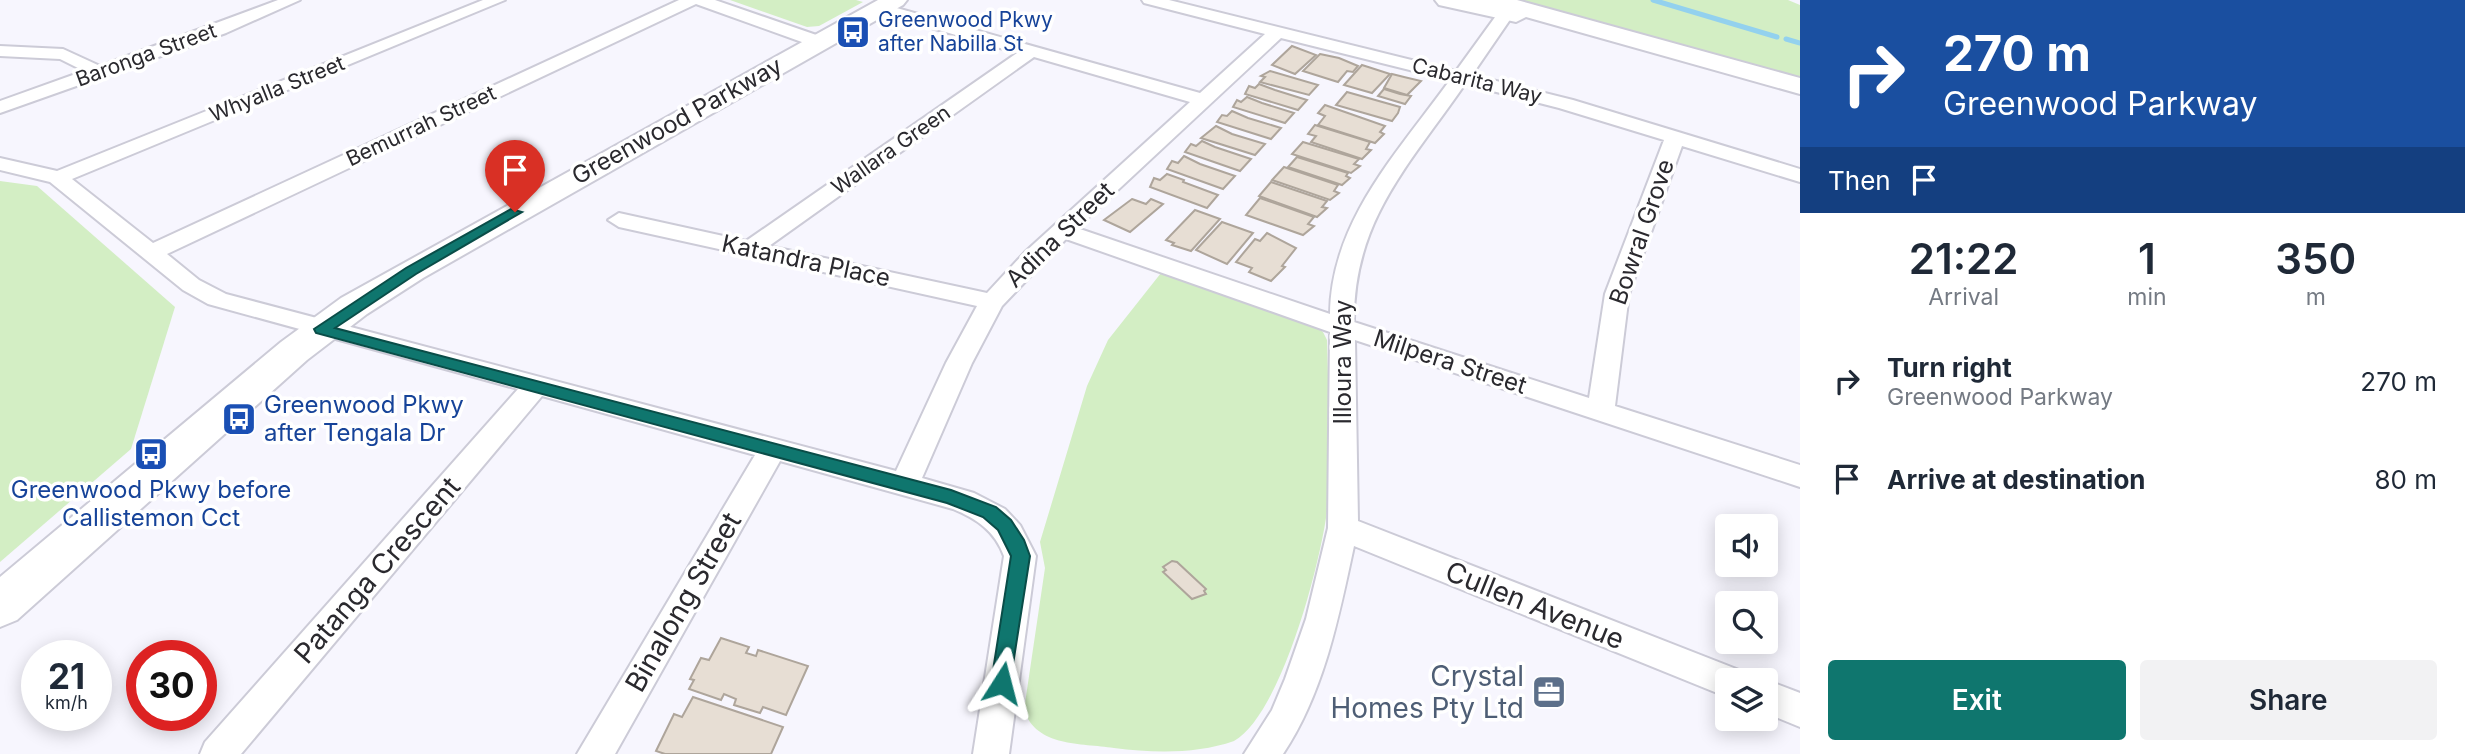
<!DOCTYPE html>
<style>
:root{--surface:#fff;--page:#f2f2f3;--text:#1f2937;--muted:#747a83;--accent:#0f766e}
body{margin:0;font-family:Inter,sans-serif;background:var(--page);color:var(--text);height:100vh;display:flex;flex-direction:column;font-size:26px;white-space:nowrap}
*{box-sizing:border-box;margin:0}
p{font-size:23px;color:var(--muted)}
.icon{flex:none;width:38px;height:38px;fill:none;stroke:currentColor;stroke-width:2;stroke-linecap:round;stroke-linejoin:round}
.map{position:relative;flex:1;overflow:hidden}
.side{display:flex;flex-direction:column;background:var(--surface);width:665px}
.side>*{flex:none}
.top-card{background:#1a4fa0;color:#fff;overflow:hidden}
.buttons{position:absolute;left:1715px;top:514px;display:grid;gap:14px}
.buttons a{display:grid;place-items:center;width:63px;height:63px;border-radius:7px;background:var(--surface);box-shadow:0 4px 18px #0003;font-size:35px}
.speed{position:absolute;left:21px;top:640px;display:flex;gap:14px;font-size:35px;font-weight:700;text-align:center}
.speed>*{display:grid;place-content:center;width:91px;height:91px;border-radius:50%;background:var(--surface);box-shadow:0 4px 18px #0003;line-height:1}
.speed small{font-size:18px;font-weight:400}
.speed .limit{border:10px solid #d22;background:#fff;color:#111}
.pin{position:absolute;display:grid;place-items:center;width:60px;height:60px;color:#fff;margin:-72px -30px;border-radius:50% 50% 50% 0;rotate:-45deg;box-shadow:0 0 7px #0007}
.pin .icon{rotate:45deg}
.me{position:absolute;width:77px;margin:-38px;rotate:9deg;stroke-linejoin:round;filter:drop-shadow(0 0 5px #0008)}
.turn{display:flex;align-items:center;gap:24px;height:147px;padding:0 28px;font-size:32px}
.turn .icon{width:91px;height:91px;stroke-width:2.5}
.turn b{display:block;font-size:49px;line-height:60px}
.then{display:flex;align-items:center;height:66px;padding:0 28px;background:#0003;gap:14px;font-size:26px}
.eta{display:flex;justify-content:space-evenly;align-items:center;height:119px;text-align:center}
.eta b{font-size:42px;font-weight:600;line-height:49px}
.primary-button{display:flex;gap:14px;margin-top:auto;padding:14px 28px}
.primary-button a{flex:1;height:80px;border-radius:7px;background:var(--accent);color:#fff;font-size:28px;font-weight:600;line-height:80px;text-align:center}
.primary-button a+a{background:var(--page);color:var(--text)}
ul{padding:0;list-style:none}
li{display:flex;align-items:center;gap:21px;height:98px;padding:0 28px}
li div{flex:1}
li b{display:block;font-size:26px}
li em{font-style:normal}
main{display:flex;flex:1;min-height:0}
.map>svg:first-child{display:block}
</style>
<main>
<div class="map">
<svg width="1800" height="754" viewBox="0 0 1800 754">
<rect width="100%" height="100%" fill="#f7f6fe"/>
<!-- green -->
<g fill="#d3eec4">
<polygon points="730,0 856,0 863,2 819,26 807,27"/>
<polygon points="1519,0 1788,0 1800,5 1800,79"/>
<polygon points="0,181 37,186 175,307 131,449 0,562"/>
<path d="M1161,273L1313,325L1323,332L1327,340C1328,391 1332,443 1329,494C1325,550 1283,713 1234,741C1197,754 1154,753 1114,748C1081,743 1036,747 1024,710L1045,568L1040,542L1087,386L1108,340Z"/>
</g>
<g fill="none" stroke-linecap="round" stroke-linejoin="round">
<!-- stream -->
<g stroke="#93d1ee" stroke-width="5">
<polyline points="1653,0 1777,37"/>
<polyline points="1786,39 1800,43"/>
</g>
</g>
<!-- building -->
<g fill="#e7ded4" stroke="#aea59b" stroke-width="2">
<polygon points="1292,46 1316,55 1295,74 1272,65"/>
<polygon points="1320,54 1339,58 1358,66 1353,72 1347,71 1338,82 1303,71"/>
<polygon points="1362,65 1390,74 1372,93 1344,85"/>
<polygon points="1270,71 1318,85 1309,95 1260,82 1265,77 1261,76"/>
<polygon points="1392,74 1404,77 1421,81 1407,95 1384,88"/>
<polygon points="1259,84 1275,90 1307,100 1298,110 1245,94 1249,86 1255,88"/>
<polygon points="1384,89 1400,94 1411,96 1405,104 1378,96"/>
<polygon points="1347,92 1400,107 1398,113 1392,121 1336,105"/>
<polygon points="1247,97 1262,103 1294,113 1285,123 1233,107 1237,100 1241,102"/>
<polygon points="1325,105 1385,126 1380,132 1384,134 1375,143 1318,125 1325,116 1318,113"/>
<polygon points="1232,111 1248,118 1281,128 1271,139 1217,122 1222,115 1227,116"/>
<polygon points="1315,125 1370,142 1366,149 1371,150 1362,159 1311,142 1316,136 1308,134"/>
<polygon points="1216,126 1232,134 1265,144 1255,155 1201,138"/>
<polygon points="1202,141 1215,147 1251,159 1240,171 1185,152 1191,144 1196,146"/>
<polygon points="1303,142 1359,159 1354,164 1360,166 1351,173 1292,154"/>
<polygon points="1184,156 1200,164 1235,176 1223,189 1167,169 1172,161 1178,163"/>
<polygon points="1297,157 1348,173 1346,176 1350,178 1342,185 1288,167"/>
<polygon points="1284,167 1338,185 1334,191 1339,193 1330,200 1272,180"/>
<polygon points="1167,174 1184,180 1183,182 1218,195 1207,208 1150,187 1154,178 1160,180"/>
<polygon points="1271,182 1327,201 1322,207 1327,208 1317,217 1259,196"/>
<polygon points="1260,198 1314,217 1308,224 1314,226 1303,235 1246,215"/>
<polygon points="1132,199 1146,204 1151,199 1163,204 1130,232 1104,220"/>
<polygon points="1195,210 1220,219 1191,251 1172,245 1174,243 1166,240"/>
<polygon points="1222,222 1253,233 1227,264 1196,250"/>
<polygon points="1267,233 1296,248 1282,266 1285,267 1271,281 1249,272 1252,268 1236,262 1255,239 1260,241"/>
<polygon points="1172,561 1177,562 1206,589 1204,591 1206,594 1192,599 1163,572 1166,570 1163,567"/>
<polygon points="721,638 749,647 746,653 756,656 758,650 808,666 786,715 763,707 760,713 734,705 736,699 724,694 721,700 689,689 694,680 690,679 701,658 709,660"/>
<polygon points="693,697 783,727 771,754 665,754 656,751 674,714 682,717"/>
</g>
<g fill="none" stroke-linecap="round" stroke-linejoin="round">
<!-- street casing -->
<g stroke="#cccbd7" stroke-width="4">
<g id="street">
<polygon points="278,0 300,0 226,33 0,113 0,101 84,71 60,59 0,56 0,46 63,49 100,66"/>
<path d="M483,0H505L72,179L153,243L679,0H715L825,38L828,42L825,46H813L696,4L167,254L199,280L226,294L896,471L946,363L977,306L619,227L608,220L619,213L746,241L1017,53L874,11V5H886L1200,93L1265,34L1144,3L1142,0H1169L1456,71L1506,2H1518L1520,5L1472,75L1573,100L1800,169V182L1682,146L1629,294L1615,406L1800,465V487L1355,340L1358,521L1739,670L1744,681H1727V697L1354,546C1339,616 1324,693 1283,754H1244L1272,710L1285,679L1306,619L1328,528L1330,332L1066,239L1002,306L972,363L922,478L974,493L1005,509L1020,525L1036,556L1009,754H973L1004,556C995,531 977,519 953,509L780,461L615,754H577L755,455L542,396L241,754H200L205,742L518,389L208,304L183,290L50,182L0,170V158L57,171ZM1281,38L1450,80C1398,152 1331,221 1330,314L1077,228ZM1034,57L1190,102L1025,252L987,293L769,246ZM1465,84L1559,108L1664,140L1605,294L1589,398L1354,322C1353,220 1410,164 1465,84Z"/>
<polygon points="1766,680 1800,693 1800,727 1766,713"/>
</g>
</g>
<!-- secondary casing -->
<g stroke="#cccbd7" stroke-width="4">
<g id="secondary">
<polygon points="878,0 907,0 903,5 423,278 367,314 307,360 17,620 0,627 0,577 281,342 341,298"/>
<polygon points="1435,0 1517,0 1800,78 1800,94 1526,17 1516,22 1439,5"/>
</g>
</g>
<!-- street -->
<use href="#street" fill="#fff" fill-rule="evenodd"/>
<!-- secondary -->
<use href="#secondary" fill="#fff" fill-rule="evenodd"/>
</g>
<!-- route -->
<polygon fill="#0f766e" stroke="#0a4d48" stroke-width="2" points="511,209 522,212 416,274 335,328 951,490 996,507 1011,520 1024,540 1030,556 1009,690 1002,693 994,690 991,683 1011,556 998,530 983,517 947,503 316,333 314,329 406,268"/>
<!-- icons -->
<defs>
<g id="bus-square" transform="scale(1.75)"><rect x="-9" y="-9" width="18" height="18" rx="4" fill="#1a4fb4" stroke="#fff"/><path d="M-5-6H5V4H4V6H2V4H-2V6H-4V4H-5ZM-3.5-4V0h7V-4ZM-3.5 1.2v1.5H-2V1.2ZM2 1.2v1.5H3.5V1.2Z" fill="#fff"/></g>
<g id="office-square" transform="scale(1.75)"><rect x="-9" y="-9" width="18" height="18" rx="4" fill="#5c6f8a" stroke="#fff"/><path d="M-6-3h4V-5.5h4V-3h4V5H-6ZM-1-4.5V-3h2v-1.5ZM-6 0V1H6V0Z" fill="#fff"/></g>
</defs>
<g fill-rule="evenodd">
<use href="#bus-square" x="853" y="32"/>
<use href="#bus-square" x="239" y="419"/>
<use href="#bus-square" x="151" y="454"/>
<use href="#office-square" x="1549" y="692"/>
</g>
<g text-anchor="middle" stroke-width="7" stroke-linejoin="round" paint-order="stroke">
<!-- far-transit labels -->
<g font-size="21" fill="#164399" stroke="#fff" text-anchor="start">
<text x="878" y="27">Greenwood Pkwy<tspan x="878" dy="24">after Nabilla St</tspan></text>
</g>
<!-- far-street labels -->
<g font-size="21" fill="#2a292e" stroke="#fff">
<text transform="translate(146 55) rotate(-20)" y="7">Baronga Street</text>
<text transform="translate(1477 81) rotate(14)" y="7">Cabarita Way</text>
<text transform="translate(277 89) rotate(-22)" y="7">Whyalla Street</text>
<text transform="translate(421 126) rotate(-25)" y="7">Bemurrah Street</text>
<text transform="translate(891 150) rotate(-35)" y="7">Wallara Green</text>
</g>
<!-- street labels -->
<g font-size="24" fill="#2a292e" stroke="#fff">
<text transform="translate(677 121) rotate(-29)" y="8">Greenwood Parkway</text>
<text transform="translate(1642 232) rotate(-71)" y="8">Bowral Grove</text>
<text transform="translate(1060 235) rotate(-44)" y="8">Adina Street</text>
<text transform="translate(806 261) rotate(12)" y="8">Katandra Place</text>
<text transform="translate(1343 362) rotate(-90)" y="8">Illoura Way</text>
<text transform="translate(1450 362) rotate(18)" y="8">Milpera Street</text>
</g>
<!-- transit labels -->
<g font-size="24" fill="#164399" stroke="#fff" text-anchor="start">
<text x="264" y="413">Greenwood Pkwy<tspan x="264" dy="28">after Tengala Dr</tspan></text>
<text x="151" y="498" text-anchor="middle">Greenwood Pkwy before<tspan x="151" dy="28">Callistemon Cct</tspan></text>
</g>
<!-- near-street labels -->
<g font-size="28" fill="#2a292e" stroke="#fff">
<text transform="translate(377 570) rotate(-49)" y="10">Patanga Crescent</text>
<text transform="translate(683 602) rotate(-60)" y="10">Binalong Street</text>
<text transform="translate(1535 605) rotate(22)" y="10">Cullen Avenue</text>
</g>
<!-- near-service labels -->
<g font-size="28" fill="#4e5e75" stroke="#fff" text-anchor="end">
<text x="1524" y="686">Crystal<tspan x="1524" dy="32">Homes Pty Ltd</tspan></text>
</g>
</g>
</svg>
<div class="buttons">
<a><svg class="icon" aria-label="sound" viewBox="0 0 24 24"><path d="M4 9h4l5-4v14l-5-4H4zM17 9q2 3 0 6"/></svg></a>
<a><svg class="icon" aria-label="search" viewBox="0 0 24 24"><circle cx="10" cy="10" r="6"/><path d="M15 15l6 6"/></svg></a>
<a><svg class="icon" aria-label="layers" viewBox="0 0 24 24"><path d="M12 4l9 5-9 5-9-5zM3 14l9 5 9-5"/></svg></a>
</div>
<div class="speed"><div>21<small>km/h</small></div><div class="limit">30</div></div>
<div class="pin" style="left:515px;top:212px;background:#d93025"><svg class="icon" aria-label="arrive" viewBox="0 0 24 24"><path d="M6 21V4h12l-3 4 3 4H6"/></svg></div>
<svg class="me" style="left:1002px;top:683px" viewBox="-20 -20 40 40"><path d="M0-17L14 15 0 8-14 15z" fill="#0f766e" stroke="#fff" stroke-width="4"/></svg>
</div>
<section class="side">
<div class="top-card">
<div class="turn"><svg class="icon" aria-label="right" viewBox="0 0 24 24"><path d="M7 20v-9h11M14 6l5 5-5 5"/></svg><div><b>270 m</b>Greenwood Parkway</div></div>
<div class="then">Then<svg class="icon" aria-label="arrive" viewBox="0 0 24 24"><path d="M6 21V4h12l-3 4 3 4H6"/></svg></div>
</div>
<div class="eta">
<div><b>21:22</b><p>Arrival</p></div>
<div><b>1</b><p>min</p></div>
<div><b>350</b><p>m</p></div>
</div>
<ul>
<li><svg class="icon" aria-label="right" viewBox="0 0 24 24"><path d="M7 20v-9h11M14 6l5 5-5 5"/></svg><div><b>Turn right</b><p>Greenwood Parkway</p></div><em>270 m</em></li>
<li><svg class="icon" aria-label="arrive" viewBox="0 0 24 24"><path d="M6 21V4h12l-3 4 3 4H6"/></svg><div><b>Arrive at destination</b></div><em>80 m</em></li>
</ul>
<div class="primary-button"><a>Exit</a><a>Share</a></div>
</section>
</main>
